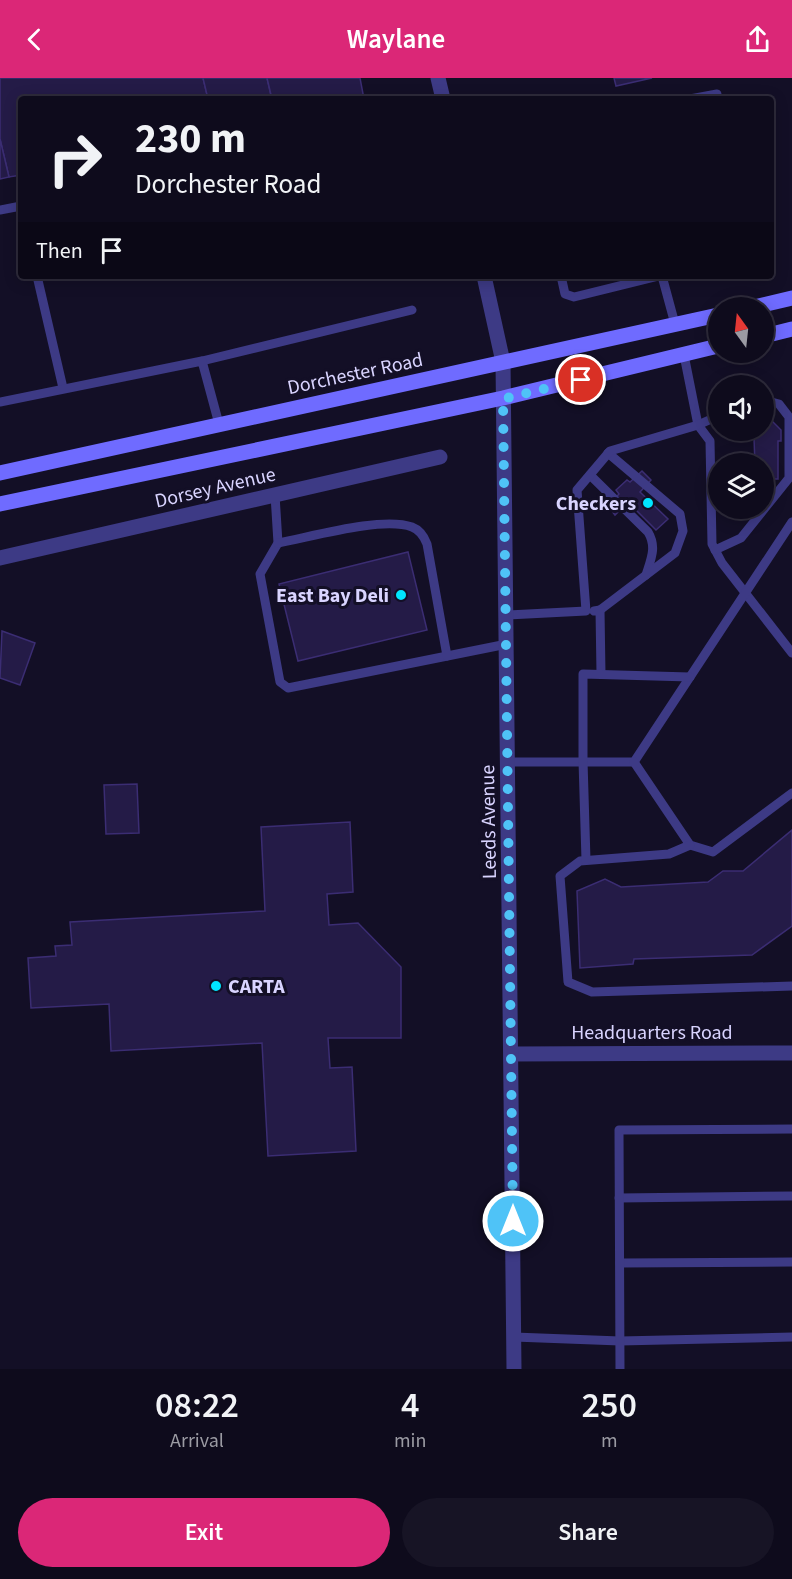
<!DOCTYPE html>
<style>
:root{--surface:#0e0b1c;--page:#171425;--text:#f1f3f6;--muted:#9b9ba3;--line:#2e2b3b;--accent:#db2777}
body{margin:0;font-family:"Source Sans 3",sans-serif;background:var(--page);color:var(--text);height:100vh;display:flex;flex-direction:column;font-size:22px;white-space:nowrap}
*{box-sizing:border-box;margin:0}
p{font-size:20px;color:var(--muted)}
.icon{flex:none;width:33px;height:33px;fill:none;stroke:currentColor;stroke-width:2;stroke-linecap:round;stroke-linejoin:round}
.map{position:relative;height:1291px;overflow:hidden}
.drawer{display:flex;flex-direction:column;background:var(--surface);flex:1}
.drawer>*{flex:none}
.banner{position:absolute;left:18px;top:18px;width:756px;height:183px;border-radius:6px;box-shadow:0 3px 15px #0003,0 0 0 2px var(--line);background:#0e0b1c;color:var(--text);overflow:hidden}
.needle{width:39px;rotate:345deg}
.controls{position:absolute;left:708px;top:219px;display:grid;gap:12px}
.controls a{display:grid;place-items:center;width:66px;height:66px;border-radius:50%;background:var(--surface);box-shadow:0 3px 15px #0003,0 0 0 2px var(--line);font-size:30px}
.pin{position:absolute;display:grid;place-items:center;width:51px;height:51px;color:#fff;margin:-26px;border:3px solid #fff;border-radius:50%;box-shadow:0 2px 6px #0007}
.me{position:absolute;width:66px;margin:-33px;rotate:0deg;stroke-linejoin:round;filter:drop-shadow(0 0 4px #0008)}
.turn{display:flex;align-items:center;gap:21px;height:126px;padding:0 18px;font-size:27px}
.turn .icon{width:78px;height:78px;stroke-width:2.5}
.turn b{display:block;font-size:42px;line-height:51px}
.then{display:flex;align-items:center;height:57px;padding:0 18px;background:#0003;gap:12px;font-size:22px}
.eta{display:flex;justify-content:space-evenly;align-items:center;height:102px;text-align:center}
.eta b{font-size:36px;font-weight:600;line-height:42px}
.button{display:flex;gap:12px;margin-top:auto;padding:12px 18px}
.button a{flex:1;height:69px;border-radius:36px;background:var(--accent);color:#fff;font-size:24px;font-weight:600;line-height:69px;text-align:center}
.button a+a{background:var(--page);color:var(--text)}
header{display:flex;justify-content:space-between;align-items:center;height:78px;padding:0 18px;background:var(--accent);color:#fff;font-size:27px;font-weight:600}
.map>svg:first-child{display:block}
</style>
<header><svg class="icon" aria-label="back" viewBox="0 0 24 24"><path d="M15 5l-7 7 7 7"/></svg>Waylane<svg class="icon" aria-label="share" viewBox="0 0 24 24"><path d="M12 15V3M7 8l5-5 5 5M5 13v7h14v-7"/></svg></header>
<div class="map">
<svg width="792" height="1291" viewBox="0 0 792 1291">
<rect width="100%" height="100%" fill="#130f26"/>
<!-- building -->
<g fill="#241b47" stroke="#3b2d73" stroke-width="1.5">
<polygon points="0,0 203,0 208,21 21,21 21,97 9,99 0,61"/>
<polygon points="203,0 267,0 271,18 257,21 208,21"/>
<polygon points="267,0 360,0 364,21 272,21"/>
<polygon points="614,0 652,0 616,8"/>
<polygon points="0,61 9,99 0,101"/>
<polygon points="765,336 781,352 781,363 778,363 778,401 764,401 764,386 755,386 754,360 750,360 750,352 764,352"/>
<polygon points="642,393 651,402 640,414 668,441 656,452 628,424 615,437 608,428 619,416 616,412 627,402 630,404"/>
<polygon points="408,474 427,552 298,583 279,506"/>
<polygon points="2,553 35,565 20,607 0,600"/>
<polygon points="137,706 139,755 106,756 104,707"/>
<polygon points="350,744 353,814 327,816 329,847 358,845 401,889 401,960 328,960 330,990 352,989 356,1073 268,1078 262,965 111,973 109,926 31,930 28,880 56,878 55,868 72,867 70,844 265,833 261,749"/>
<polygon points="792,752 792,848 752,877 634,881 633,886 580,890 577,813 605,801 621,809 708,804 723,793 743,793"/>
</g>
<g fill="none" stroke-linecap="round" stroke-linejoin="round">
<!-- service -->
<g stroke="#3d3a85" stroke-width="9">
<polyline points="690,21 717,16"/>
<polyline points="0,132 21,128"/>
<polyline points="37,198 63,310"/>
<polyline points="561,198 565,216 574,219 659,198"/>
<polyline points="662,198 675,246"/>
<polyline points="684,277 698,347 710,363 712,466 722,485 792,575"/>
<polyline points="202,283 412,232"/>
<polyline points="0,324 202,283 219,346"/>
<path d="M590,397L648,454C657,469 651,481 646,497"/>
<polyline points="275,417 278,465 260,496 280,604 288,610 507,566"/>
<path d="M278,465C311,459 382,438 412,449C420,452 424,458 427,466L447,578"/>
<polyline points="715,472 741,460 789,400 789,339 779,326 764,322"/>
<polyline points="600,532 675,475 683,453 680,436 608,375"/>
<polyline points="594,533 600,532 601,596"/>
<polyline points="507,537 586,533 577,412 610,373 698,347 718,338"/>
<polyline points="508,684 634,684 792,444"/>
<polyline points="634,684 690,767 713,774 792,715"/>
<polyline points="690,767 669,776 580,783 560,798 568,904 592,914 792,908"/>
<polyline points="586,782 583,683 583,596 690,599"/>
<polyline points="619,1120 792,1118"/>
<polyline points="620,1185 792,1184"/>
<polyline points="514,1259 620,1263 792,1259"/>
<polyline points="620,1291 619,1052 792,1051"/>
</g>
<!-- minor -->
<g stroke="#3d3a85" stroke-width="15">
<polyline points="0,480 440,379"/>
<polyline points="512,976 792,975"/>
</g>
<!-- tertiary -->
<g stroke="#3d3a85" stroke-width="15">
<polyline points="438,0 443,21"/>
<polyline points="484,198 503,284 514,1291"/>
</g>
<!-- secondary -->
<g stroke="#6f6bff" stroke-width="15">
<polyline points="750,230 792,220"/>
<polyline points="764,258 792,251"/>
<polyline points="0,395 718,237"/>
<polyline points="0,426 503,320 718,268"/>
</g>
</g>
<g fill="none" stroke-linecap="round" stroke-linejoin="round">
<!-- route -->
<polyline stroke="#4fc3f7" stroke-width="10" stroke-dasharray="0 18" points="513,1143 503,321 581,302"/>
</g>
<!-- markers -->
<g fill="#00e5ff" stroke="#130f26" stroke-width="2">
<circle cx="648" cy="425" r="6"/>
<circle cx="401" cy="517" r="6"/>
<circle cx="216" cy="908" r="6"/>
</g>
<g text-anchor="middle" stroke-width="6" stroke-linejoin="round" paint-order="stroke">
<!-- street labels -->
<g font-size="20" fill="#d9d4ff" stroke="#130f26">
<text transform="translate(355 295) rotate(-12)" y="7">Dorchester Road</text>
<text transform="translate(215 409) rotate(-13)" y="7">Dorsey Avenue</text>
<text transform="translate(488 744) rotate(-91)" y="7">Leeds Avenue</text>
<text x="652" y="961">Headquarters Road</text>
</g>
<!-- poi labels -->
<g font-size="20" font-weight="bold" fill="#d9d4ff" stroke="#130f26" text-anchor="end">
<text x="636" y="432">Checkers</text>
<text x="389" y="524">East Bay Deli</text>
<text x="228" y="915" text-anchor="start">CARTA</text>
</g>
</g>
</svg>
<div class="controls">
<a><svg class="needle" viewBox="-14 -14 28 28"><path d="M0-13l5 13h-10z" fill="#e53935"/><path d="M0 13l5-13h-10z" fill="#9b9ba3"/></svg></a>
<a><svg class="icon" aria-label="sound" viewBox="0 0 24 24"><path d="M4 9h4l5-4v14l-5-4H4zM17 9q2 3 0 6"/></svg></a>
<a><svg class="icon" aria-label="layers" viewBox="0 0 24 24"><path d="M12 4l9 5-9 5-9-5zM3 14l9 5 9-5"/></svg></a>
</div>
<div class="pin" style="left:581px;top:302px;background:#d93025"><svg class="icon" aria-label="arrive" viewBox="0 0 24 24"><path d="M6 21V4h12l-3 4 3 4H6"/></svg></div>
<svg class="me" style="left:513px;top:1143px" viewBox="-20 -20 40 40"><circle r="17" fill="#4fc3f7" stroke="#fff" stroke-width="3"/><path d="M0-11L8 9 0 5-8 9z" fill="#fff"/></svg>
<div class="banner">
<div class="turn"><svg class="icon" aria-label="right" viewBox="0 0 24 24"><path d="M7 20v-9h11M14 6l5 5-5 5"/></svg><div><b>230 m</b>Dorchester Road</div></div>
<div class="then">Then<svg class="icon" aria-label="arrive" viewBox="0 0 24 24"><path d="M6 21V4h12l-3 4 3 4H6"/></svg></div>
</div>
</div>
<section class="drawer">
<div class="eta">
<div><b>08:22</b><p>Arrival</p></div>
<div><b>4</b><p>min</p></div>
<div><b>250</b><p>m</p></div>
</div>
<div class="button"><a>Exit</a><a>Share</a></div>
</section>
